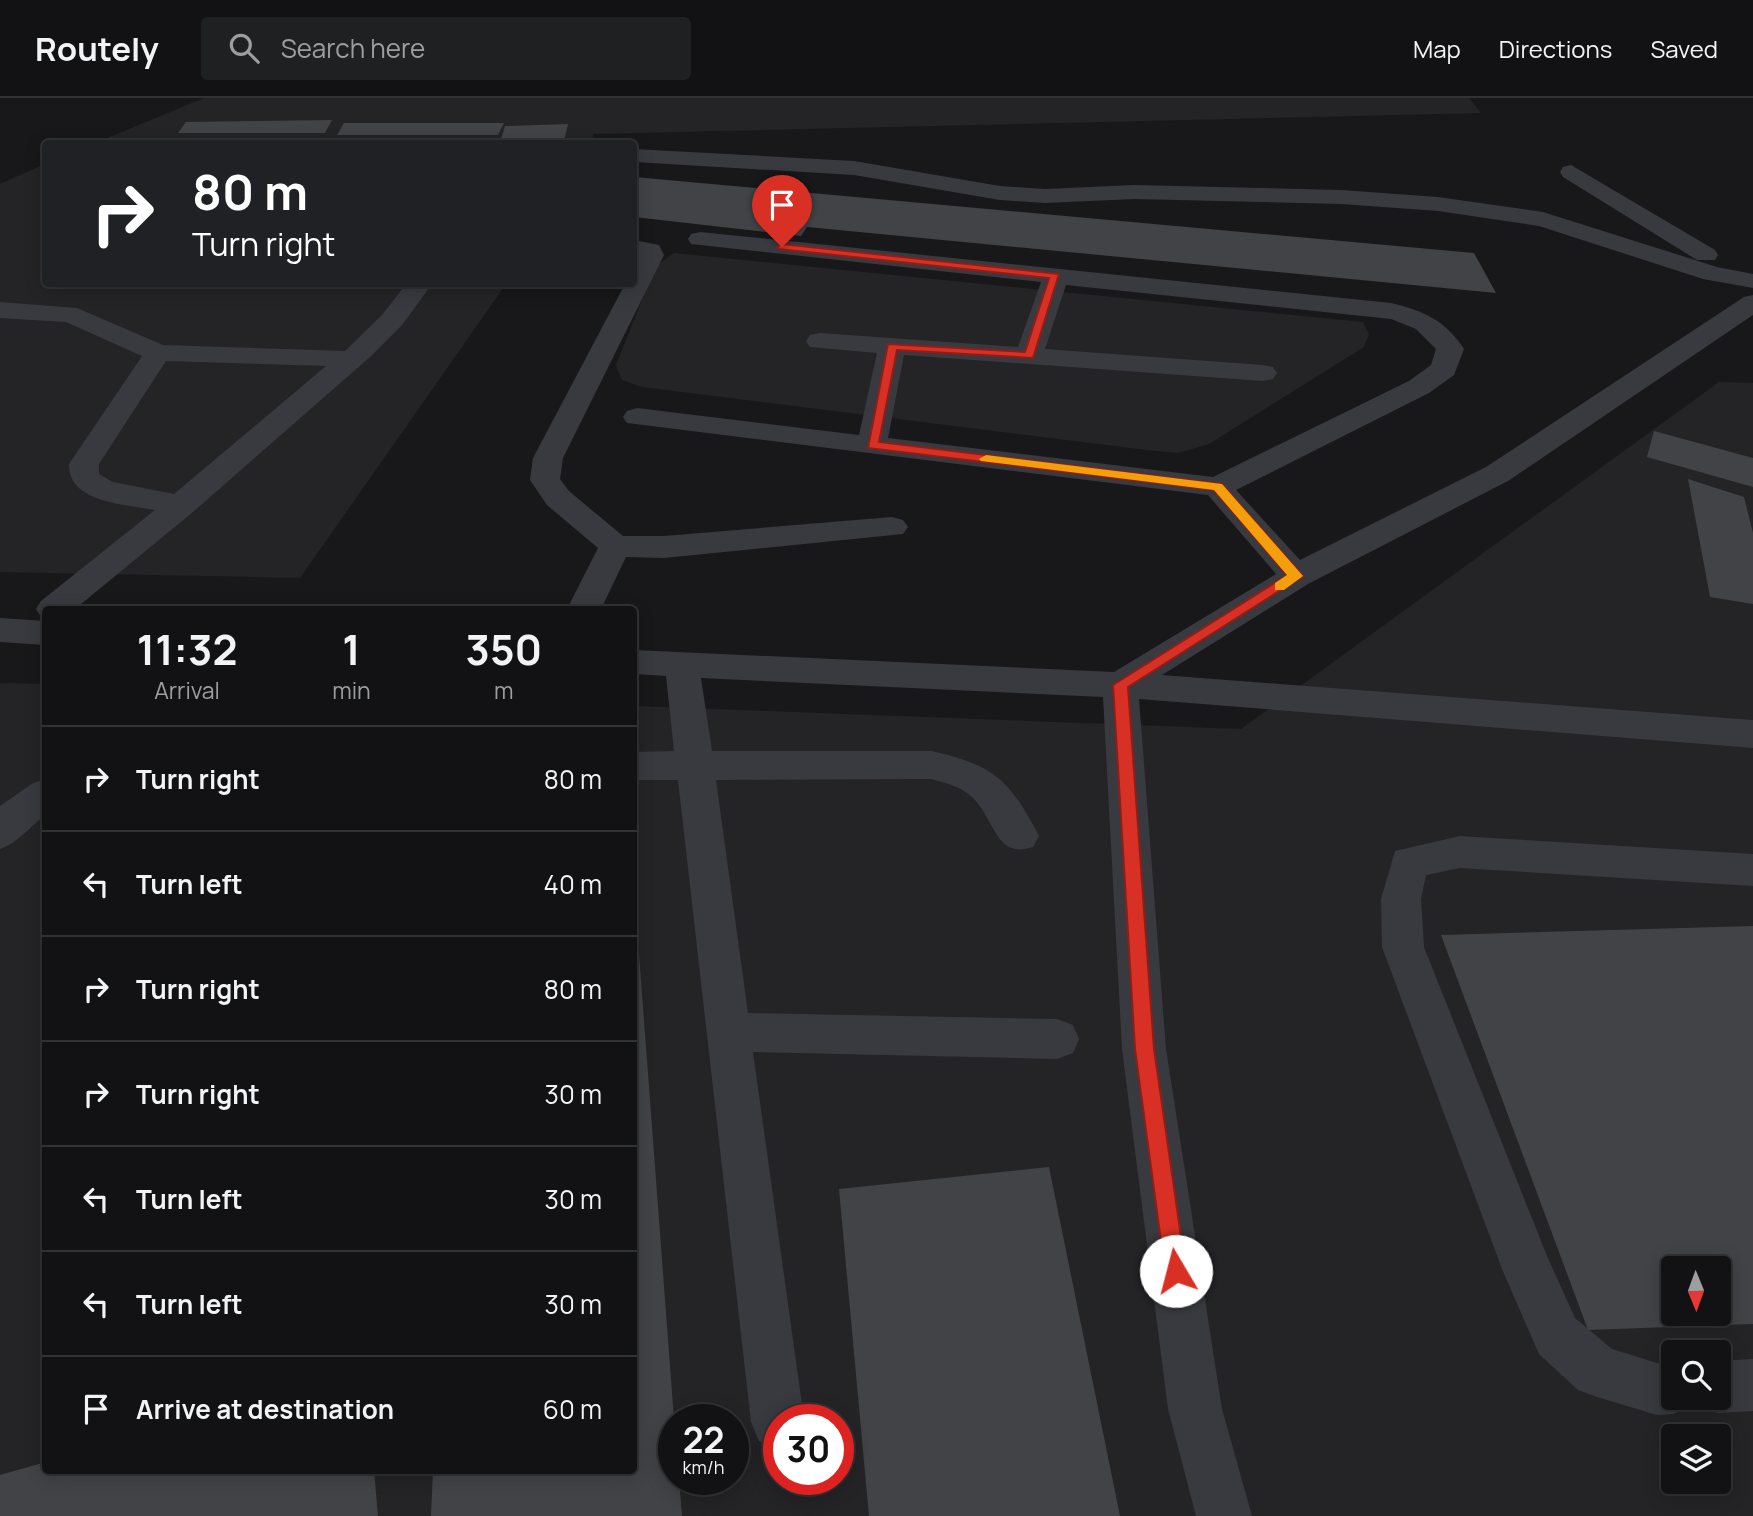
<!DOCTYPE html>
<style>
:root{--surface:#121214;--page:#1f2022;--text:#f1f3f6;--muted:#9c9ea0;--line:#313234}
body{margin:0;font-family:Manrope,sans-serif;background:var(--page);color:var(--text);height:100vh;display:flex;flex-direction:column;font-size:26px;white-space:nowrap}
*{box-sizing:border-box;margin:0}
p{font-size:23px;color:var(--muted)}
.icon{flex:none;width:38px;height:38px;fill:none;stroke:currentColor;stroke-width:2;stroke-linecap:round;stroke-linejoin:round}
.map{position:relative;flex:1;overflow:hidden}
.sheet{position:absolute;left:42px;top:508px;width:595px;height:868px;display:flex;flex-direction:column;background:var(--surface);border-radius:7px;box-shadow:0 4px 18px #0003,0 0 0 2px var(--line)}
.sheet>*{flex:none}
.hud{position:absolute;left:42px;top:42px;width:595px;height:147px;border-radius:7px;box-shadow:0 4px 18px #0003,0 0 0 2px var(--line);background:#202124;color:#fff;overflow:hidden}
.needle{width:46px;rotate:179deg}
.tools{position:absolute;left:1661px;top:1158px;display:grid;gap:14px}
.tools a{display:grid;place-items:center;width:70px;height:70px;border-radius:7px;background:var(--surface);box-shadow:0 4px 18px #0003,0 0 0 2px var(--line);font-size:35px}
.speed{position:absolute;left:658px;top:1306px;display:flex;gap:14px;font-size:35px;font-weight:700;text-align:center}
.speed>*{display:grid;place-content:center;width:91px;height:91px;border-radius:50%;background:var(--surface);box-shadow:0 4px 18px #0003,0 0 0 2px var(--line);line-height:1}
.speed small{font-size:18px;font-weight:400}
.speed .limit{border:10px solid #d22;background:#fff;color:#111}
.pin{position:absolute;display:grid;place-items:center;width:60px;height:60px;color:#fff;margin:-72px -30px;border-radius:50% 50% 50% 0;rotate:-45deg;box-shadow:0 0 7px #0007}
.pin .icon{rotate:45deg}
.me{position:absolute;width:77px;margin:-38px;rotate:352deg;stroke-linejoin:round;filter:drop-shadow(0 0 5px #0008)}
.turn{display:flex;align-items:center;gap:24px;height:147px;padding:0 35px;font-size:32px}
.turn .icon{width:91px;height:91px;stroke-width:2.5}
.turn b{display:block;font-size:49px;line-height:60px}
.eta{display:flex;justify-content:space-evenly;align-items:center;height:119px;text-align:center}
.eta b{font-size:42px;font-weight:700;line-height:49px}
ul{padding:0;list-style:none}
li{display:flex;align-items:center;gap:21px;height:105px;padding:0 35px;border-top:2px solid var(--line)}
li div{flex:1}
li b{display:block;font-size:26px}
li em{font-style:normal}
header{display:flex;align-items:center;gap:42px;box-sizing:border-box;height:98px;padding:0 35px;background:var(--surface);border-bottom:2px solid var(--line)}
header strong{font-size:33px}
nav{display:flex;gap:38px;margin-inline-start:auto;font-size:24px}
.search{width:490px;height:63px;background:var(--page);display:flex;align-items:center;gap:18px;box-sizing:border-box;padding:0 24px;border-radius:7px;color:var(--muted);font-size:26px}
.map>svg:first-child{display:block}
</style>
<header>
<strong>Routely</strong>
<div class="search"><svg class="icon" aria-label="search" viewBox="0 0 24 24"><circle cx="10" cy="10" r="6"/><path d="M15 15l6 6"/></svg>Search here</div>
<nav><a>Map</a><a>Directions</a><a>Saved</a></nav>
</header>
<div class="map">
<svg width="1753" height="1418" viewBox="0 0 1753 1418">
<rect width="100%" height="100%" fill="#18181a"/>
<!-- built -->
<g fill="#242427" fill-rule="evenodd">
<polygon points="204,0 1469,0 1481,15 593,36 592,46 93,46"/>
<polygon points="45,66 46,186 506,186 300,480 0,474 0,86"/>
<polygon points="674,155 1363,224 1369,236 1364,249 1209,346 1178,355 1147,352 642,289 622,282 616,267 656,168"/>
<path d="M1719,284L1753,285V1418H0V585L45,586L46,1372H634V608L1241,631ZM1673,1171H1718V1216H1673ZM1673,1255H1718V1300H1673ZM674,1321H733V1381H674ZM779,1321H838V1381H779ZM1673,1339H1718V1384H1673Z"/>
</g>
<!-- building -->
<g fill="#424347" fill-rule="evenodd">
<polygon points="332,22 325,35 178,35 186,24"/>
<polygon points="344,25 504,25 498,37 337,37"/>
<polygon points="568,26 564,43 500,44 505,28"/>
<polygon points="634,79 1474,155 1496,195 807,129 801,138 634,119"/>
<polygon points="1654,333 1753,360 1753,389 1647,359"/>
<polygon points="1688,381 1744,399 1753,435 1753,506 1710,499"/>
<polygon points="635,803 674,1321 674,1381 679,1381 682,1418 431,1418 433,1372 634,1372"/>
<path d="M1753,828V1226L1588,1232L1441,837ZM1673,1171H1718V1216H1673Z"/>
<polygon points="1049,1069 1120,1418 869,1418 839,1091"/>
<polygon points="46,1364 46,1372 374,1372 378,1418 0,1418 0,1377"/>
</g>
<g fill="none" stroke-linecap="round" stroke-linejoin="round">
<!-- minor -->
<g fill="#393a3f" fill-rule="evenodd">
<polygon points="634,51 854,63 1000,88 1045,91 1134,87 1341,92 1438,99 1543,114 1717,169 1753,176 1753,190 1703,181 1539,128 1438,113 1341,106 1134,101 1045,105 1000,102 854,77 635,64"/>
<polygon points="1571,67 1715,152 1718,157 1715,162 1697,162 1563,79 1560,74 1563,69"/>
<path d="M700,134L1391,205C1424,213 1445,222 1464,251L1454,277L1429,295L1236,392L1300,462L1486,369L1744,199L1753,197V217L1508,383L1308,486L1162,577L1753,622V650L1139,601L1166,951L1222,1311L1252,1418H1196L1168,1311L1122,951L1103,599L701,580L712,653H931C994,667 1009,681 1039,738L1033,749C995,762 995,720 972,699C960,688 946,685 931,681L716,682L748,915L1057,921L1073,927L1079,941L1073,955L1057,961L753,954L804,1321H779V1350L759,1343L751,1324L678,682H634V654L674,653L666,578L634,576V552L1114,574L1276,476L1208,397L627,325L623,319L627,313L637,310L859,337L877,255L810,249L806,243L810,237L820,235L1018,249L1041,184L691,146L688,141L691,136ZM1066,187L1391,221L1416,231L1436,251L1431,267L1409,283L1213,379L888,340L904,257L1263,283L1273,281L1277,275L1273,269L1263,267L1045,251Z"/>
<polygon points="634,142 659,147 664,157 563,360 560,381 569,393 623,438 664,438 892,419 903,422 908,429 903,436 664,460 626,459 601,511 567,511 598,450 547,407 530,382 533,360 625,186 634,186 634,168 639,157 634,156"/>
<path d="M406,186H432L402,227L370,259L193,414L75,511H46V520L41,519L36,511L41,503L155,412C125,406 68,405 69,366L142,258L66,224L0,220V204L77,210L163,247L345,253L383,216ZM166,263L326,268L174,396L113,384L99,376V366Z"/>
<polygon points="0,520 46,523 46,547 0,544"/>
<path d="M46,681V717C30,728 18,745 0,751V708L33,685Z"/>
<polygon points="1460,738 1753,756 1753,788 1460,770 1426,777 1421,801 1424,849 1547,1158 1575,1220 1612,1251 1657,1265 1673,1264 1673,1300 1695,1300 1692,1309 1673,1316 1657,1317 1597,1299 1578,1292 1539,1256 1502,1171 1382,849 1381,801 1395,753"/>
<polygon points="1753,1261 1753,1313 1718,1315 1699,1308 1696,1300 1718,1300 1718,1263"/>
</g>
</g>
<!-- route -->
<polygon fill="#d93025" stroke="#8d1f18" stroke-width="2" points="782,146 1059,176 1033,260 897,252 879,344 1222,386 1303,478 1128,589 1154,951 1186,1173 1183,1180 1176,1183 1168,1180 1165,1173 1135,951 1113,587 1287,477 1214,392 868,350 888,246 1025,254 1049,180 779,151 777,149"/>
<!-- slow -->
<polygon fill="#f59e0b" points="986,357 1222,386 1303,478 1284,492 1275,492 1275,485 1287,477 1214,392 981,363 979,361"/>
</svg>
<div class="tools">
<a><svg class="needle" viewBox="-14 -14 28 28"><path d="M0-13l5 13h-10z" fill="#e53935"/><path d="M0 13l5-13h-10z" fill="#9c9ea0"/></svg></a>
<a><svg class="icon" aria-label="search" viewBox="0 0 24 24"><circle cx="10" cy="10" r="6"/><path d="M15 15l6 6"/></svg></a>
<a><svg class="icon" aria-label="layers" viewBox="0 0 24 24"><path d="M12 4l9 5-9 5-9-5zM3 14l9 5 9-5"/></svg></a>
</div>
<div class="speed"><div>22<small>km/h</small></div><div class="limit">30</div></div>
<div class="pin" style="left:782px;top:149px;background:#d93025"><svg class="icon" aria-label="arrive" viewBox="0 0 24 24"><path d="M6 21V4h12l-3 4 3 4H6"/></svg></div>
<svg class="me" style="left:1176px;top:1173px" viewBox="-20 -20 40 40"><circle r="19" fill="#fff"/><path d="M0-13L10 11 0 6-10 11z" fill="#d93025"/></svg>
<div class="hud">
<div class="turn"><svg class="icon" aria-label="right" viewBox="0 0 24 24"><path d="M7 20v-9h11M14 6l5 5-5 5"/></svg><div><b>80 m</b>Turn right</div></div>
</div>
<section class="sheet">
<div class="eta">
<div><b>11:32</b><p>Arrival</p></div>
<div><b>1</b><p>min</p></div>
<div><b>350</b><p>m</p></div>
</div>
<ul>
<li><svg class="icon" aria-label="right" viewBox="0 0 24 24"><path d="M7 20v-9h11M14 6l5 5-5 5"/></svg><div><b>Turn right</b></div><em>80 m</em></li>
<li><svg class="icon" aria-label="left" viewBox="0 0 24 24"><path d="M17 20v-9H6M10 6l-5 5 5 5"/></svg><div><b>Turn left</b></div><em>40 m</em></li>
<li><svg class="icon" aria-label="right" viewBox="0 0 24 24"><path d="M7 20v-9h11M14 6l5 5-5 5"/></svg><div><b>Turn right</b></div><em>80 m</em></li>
<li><svg class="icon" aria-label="right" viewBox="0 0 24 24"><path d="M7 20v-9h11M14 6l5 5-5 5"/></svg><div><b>Turn right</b></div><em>30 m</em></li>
<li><svg class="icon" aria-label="left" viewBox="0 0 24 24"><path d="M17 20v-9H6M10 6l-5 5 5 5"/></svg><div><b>Turn left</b></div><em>30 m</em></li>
<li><svg class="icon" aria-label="left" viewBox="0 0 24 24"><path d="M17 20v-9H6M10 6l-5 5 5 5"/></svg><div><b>Turn left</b></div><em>30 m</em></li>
<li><svg class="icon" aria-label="arrive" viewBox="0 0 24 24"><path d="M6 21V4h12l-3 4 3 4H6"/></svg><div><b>Arrive at destination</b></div><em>60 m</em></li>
</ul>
</section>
</div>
